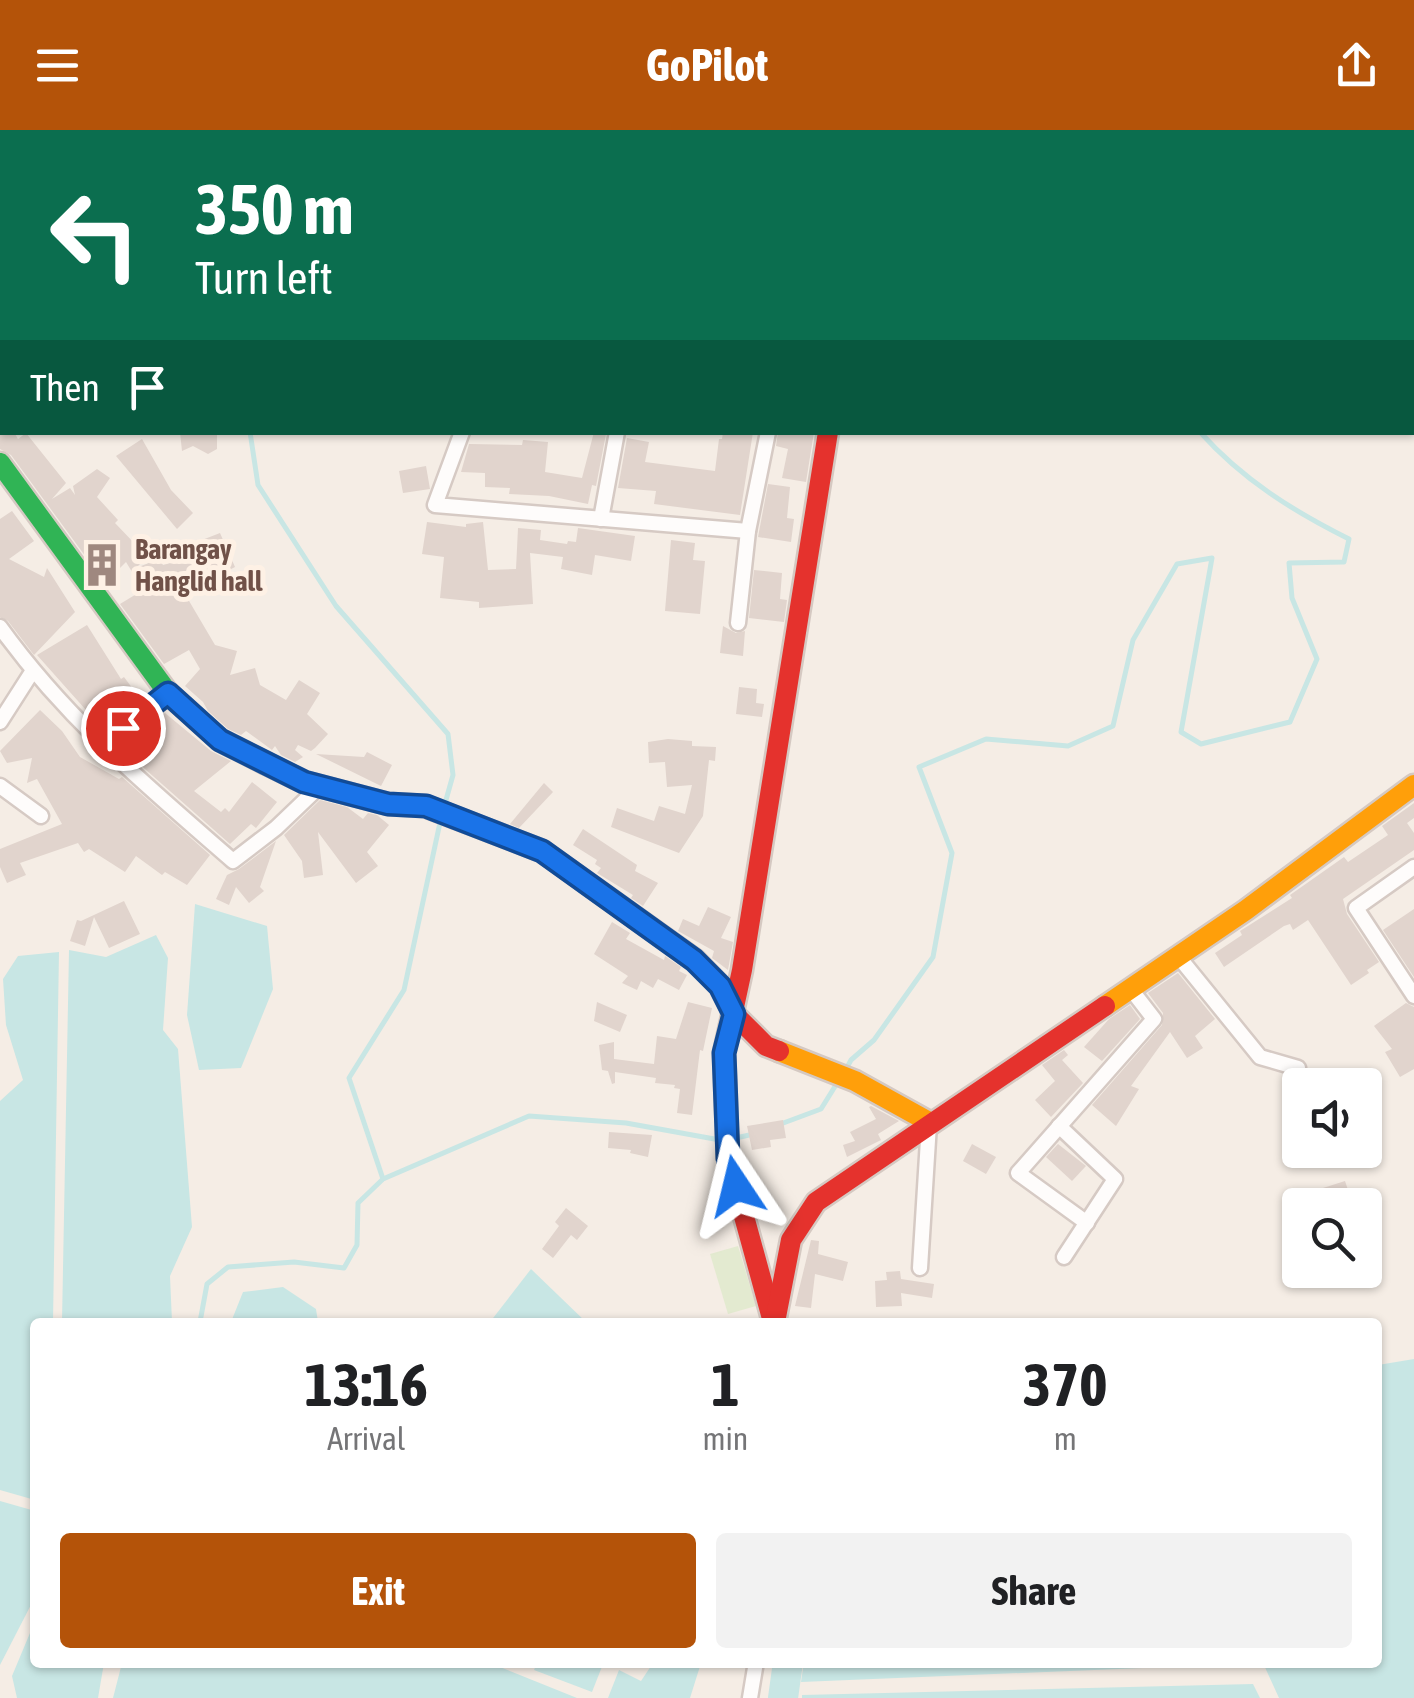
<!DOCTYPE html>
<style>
:root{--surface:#fff;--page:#f2f2f2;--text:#202124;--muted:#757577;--accent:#b45309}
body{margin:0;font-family:"Asap Condensed",sans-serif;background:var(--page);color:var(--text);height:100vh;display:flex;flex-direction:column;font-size:38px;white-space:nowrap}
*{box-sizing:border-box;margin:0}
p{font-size:32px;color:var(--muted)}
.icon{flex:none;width:55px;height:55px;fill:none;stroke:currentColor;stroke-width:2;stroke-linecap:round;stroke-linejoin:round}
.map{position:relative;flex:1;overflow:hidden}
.sheet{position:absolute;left:30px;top:1188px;width:1352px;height:350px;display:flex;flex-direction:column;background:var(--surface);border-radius:10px;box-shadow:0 2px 8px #0004}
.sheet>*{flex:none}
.top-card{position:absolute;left:0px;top:0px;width:1415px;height:305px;box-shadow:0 2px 8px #0004;background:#0b6e4f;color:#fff;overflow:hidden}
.fabs{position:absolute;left:1282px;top:938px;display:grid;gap:20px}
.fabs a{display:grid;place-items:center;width:100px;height:100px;border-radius:10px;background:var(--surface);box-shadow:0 2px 8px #0004;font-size:50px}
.pin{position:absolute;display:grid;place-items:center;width:85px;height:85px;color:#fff;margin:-42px;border:5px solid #fff;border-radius:50%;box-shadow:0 2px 10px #0007}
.me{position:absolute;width:110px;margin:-55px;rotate:350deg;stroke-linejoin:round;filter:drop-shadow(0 0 8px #0008)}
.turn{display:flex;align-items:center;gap:35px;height:210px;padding:0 30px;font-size:45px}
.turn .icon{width:130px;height:130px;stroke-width:2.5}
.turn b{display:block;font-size:70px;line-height:85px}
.then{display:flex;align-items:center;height:95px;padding:0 30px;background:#0003;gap:20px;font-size:38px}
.eta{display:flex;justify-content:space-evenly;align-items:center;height:170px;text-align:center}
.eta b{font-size:60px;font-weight:700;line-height:70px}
.cta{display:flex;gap:20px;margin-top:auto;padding:20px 30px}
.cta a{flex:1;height:115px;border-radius:10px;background:var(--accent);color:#fff;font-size:40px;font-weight:700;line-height:115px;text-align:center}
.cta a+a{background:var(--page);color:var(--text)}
header{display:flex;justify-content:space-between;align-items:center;height:130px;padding:0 30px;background:var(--accent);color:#fff;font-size:45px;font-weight:700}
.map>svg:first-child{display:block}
</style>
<header><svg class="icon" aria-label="menu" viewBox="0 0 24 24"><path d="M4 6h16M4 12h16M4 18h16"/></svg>GoPilot<svg class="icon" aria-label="share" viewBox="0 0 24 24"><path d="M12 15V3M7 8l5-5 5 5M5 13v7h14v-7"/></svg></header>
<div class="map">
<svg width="1414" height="1568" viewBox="0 0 1414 1568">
<rect width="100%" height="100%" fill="#f5ede5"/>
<!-- green -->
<polygon fill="#e3ead0" points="738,1116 756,1176 728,1184 710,1124"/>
<!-- water -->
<g fill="#c8e6e4">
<polygon points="195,774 267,796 273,859 241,938 199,940 187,885"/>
<polygon points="156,805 168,828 163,900 178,919 192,1097 170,1146 172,1192 62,1192 69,820 106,827"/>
<polygon points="59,822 53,1192 35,1192 35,1370 0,1360 0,971 23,950 6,895 3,849 18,826"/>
<polygon points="531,1139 586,1192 490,1192"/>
<polygon points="283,1157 316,1179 318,1192 231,1192 243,1162"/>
<polygon points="1414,1229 1414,1568 1279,1568 1263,1533 801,1552 804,1532 1378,1532 1378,1235"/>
<polygon points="0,1371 35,1381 35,1467 0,1535"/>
<polygon points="35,1491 35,1532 104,1533 98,1568 17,1568 12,1546"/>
<polygon points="599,1532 603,1534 592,1562 534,1540 537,1533"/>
<polygon points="122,1533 490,1533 577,1568 113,1568"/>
<polygon points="653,1533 701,1533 690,1568 608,1568 619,1540 641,1551"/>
<polygon points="1253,1554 1260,1568 802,1568 802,1565"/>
</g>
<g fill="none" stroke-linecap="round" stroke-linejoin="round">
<!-- stream -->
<g stroke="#c8e6e4" stroke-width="5">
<polyline points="59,0 61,2"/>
<polyline points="1340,0 1340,2"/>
<polyline points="1412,70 1414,72"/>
<polyline points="1412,233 1414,232"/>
<polyline points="250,302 258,355 336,476 448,604 453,645 444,677"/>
<path d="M845,941L851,930L874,910L933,827L952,723L919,637L986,609L1068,616L1113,596L1133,510L1177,434L1212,428L1181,602L1201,614L1290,592L1317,529L1292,468L1289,433L1344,432L1349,409C1293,381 1243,350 1200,302"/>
<polyline points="778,995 821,979 839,950"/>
<polyline points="731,1009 754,1004"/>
<polyline points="383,1049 349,948 404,860 441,688"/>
<polyline points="200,1192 207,1154 228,1137 294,1132 344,1138 357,1115 358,1073 383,1049 529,986 626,993 720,1010"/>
</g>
<!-- river -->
<polyline stroke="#c8e6e4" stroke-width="30" points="783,1568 788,1532"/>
</g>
<!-- building -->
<g fill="#e1d4cd">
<polygon points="0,302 14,302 18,309 26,303 66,353 52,369 70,358 75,365 73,356 97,339 110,348 97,367 118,390 115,393 137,416 148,410 154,420 136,438 159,429 163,435 208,423 202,410 220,403 235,437 204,453 182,459 215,515 237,521 230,545 255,538 260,555 286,570 299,550 320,563 307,584 328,604 315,618 311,621 298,615 295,620 303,627 295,632 281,625 275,616 272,620 246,601 241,605 228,599 208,581 203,572 185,556 200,539 189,520 164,534 120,474 143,460 126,432 105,453 11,325 0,319"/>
<polygon points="180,302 217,302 217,319 208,324 193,316 182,321"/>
<polygon points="594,302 606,304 596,356 592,355 588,374 549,366 509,364 510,358 485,357 485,343 461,342 469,314 522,315 523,310 548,312 545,342 582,348"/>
<polygon points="723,302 753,302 740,385 654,374 656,361 618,358 627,308 649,312 645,332 715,341 719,309 722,309"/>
<polygon points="778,302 814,302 806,352 782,348 788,319 776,316"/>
<polygon points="142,309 171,360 193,383 177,399 116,326"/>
<polygon points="426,336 430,359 403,363 399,341"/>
<polygon points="768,354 790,357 787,388 794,389 791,412 758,407"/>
<polygon points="12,381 34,411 9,429 44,447 47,438 75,482 34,525 8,491 0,487 0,389"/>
<polygon points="427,392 466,397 466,394 483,392 488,440 516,439 518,398 541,400 540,410 567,414 568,411 576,412 578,398 635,406 631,431 595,425 592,445 561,439 563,427 530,423 533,474 479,478 479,472 440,468 444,427 422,424"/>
<polygon points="671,410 695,413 693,430 705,431 700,484 665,481"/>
<polygon points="754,440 782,443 780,469 787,470 784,492 749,488"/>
<polygon points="87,495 121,549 124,547 141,570 102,598 37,525"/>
<polygon points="723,496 736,503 745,501 743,526 720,523"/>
<polygon points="739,557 757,559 756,573 764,574 762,587 736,584"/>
<polygon points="40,580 62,601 80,627 119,649 122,647 210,725 187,755 165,742 162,745 136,726 125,742 89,719 84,722 78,713 20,733 26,745 7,753 0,737 0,719 62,694 37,649 27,653 32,628 7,633 0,621"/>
<polygon points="165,583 211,621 231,631 194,661 221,682 225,678 229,682 252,652 277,672 256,698 251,694 230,714 137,632 153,618 135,602"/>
<polygon points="668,609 692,611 692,616 716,617 715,631 709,630 703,686 679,723 611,697 617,678 654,691 659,676 685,684 692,655 667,657 665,632 649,633 648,612"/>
<polygon points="367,622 392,635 381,656 316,624 364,627"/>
<polygon points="544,653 553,662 519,698 510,694"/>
<polygon points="320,670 347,677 363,689 368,683 377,685 389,695 367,722 378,736 356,753 318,702 323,745 304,748 302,731 284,705"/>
<polygon points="1414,673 1414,688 1407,693 1414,703 1414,720 1343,769 1347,784 1379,832 1367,840 1369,843 1351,855 1308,790 1293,800 1290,794 1284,796 1224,837 1215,823 1242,805 1240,801 1292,768 1290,765 1344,727 1348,732 1388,705 1382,696"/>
<polygon points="583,699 637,735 635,741 658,753 643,776 631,768 633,765 597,743 601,738 595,734 597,730 573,715"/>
<polygon points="276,711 260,757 264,761 249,773 236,757 229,775 216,769 227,745 239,739"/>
<polygon points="124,771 140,804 109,818 94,787 85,816 70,811 77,790 81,791"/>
<polygon points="708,777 731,787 721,808 733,812 728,840 712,828 714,821 678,801 683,789 699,796"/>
<polygon points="1414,779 1414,847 1383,800"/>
<polygon points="612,792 630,803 626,809 664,830 665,826 681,837 679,841 687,845 679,860 658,849 653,858 641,851 637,860 622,853 628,846 594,824"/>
<polygon points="1178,843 1215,889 1195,906 1203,918 1187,928 1170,902 1131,956 1139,959 1116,996 1092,975 1162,895 1163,883 1148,863"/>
<polygon points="597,872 627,885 620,902 594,891"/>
<polygon points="688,872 712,878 703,921 700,920 692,985 677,983 680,959 674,958 675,955 655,953 656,948 615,942 615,953 612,954 608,941 602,940 599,915 614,912 614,929 654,934 657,906 676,909"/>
<polygon points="1406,873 1414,877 1414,939 1400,947 1385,922 1392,919 1374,896"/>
<polygon points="1130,875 1140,889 1102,931 1084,917 1109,889"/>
<polygon points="1064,920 1068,925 1062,930 1083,953 1051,987 1035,970 1055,951 1042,935"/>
<polygon points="871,976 899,991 878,1004 881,1010 847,1027 843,1015 855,1011 850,1002 876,989 869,977"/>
<polygon points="783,990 786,1008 770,1010 771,1017 752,1020 747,996"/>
<polygon points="609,1002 652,1005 648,1027 630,1023 631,1020 608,1018"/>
<polygon points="972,1014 996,1027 986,1044 963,1031"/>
<polygon points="1058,1014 1086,1036 1072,1051 1046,1027"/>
<polygon points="1345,1051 1353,1075 1329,1075 1323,1058"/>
<polygon points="566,1078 588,1096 577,1110 571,1105 553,1128 542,1119 559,1096 555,1092"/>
<polygon points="811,1110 819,1111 818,1124 848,1132 843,1151 815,1144 811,1178 795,1176"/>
<polygon points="900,1141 901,1149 934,1154 932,1168 901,1163 902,1176 876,1177 875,1151 887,1150 886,1142"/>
</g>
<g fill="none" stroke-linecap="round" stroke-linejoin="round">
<!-- street casing -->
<g stroke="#d6cac4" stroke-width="19">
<g id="street">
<polyline points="877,2 878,0"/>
<polyline points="462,302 435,375 748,401"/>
<polyline points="601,389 617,302"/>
<polyline points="738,493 748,401 768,302"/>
<path d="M0,497C67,590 147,656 233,731L276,698L321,655"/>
<polyline points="0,592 32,542"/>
<polyline points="100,615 168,563"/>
<polyline points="0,656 41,686"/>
<polyline points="1414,737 1356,778 1414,866"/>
<polyline points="1178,826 1260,927 1298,938"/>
<polyline points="1059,996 1115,1049 1064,1127"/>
<polyline points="1087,1093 1018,1043 1154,889 1130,858"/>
<polyline points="920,1138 929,994"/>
<polyline points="750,1568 756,1532"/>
</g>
</g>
<!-- fast casing -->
<g stroke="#d5c9c2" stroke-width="25">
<polyline id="fast" points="0,333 168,563 220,610 265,633"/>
</g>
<!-- slow casing -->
<g stroke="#d5c9c2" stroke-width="25">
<g id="slow">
<polyline points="1105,876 1246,780 1414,655"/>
<polyline points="779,921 855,951 929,992"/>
</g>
</g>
<!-- jam casing -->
<g stroke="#d5c9c2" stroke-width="25">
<g id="jam">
<polyline points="265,633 304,652 388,674 425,676 542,721 695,830 720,856 734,884 766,916 779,921"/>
<polyline points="773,1192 728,1028 724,923 742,840 828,302"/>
<polyline points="775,1192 791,1110 816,1072 1105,876"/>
</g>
</g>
<!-- street -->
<use href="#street" stroke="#fefcfb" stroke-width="14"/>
<!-- fast -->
<use href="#fast" stroke="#30b455" stroke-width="20"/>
<!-- slow -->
<use href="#slow" stroke="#ff9f0a" stroke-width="20"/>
<!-- jam -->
<use href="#jam" stroke="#e5322d" stroke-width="20"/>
</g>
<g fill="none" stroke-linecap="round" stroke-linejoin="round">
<!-- route casing -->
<g stroke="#114b97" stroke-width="25">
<polyline id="route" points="123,598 168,563 220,610 304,652 388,674 426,676 542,721 694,830 720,856 734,884 724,923 728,1028 736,1056"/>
</g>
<!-- route -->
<use href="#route" stroke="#1a73e8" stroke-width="18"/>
</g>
<!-- icons -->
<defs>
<g id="building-bare" transform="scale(3.45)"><path d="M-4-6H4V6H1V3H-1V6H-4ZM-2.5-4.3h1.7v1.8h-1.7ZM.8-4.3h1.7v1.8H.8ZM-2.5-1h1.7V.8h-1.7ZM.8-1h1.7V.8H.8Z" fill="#9f887f" stroke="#fef1e5" stroke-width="2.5" paint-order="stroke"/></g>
</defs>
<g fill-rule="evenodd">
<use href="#building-bare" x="102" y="435"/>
</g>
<g text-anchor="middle" stroke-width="10" stroke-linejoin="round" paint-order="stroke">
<!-- poi labels -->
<g font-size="28" font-weight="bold" fill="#705148" stroke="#fef1e5" text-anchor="start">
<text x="135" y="429">Barangay<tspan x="135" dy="32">Hanglid hall</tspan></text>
</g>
</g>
</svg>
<div class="fabs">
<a><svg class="icon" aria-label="sound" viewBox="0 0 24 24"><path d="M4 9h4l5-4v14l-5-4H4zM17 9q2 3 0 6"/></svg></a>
<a><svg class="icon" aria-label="search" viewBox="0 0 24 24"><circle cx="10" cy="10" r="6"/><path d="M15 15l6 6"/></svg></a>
</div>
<div class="pin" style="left:123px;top:598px;background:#d93025"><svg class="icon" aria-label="arrive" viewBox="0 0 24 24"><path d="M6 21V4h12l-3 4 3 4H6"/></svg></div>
<svg class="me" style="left:736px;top:1056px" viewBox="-20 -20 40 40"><path d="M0-17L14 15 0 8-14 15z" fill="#1a73e8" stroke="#fff" stroke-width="4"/></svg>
<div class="top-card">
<div class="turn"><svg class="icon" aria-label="left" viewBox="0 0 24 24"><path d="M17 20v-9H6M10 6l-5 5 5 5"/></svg><div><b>350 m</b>Turn left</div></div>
<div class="then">Then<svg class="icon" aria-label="arrive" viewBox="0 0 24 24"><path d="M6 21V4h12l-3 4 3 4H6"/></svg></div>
</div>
<section class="sheet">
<div class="eta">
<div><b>13:16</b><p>Arrival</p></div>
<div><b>1</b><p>min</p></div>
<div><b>370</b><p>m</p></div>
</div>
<div class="cta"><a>Exit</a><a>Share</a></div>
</section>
</div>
